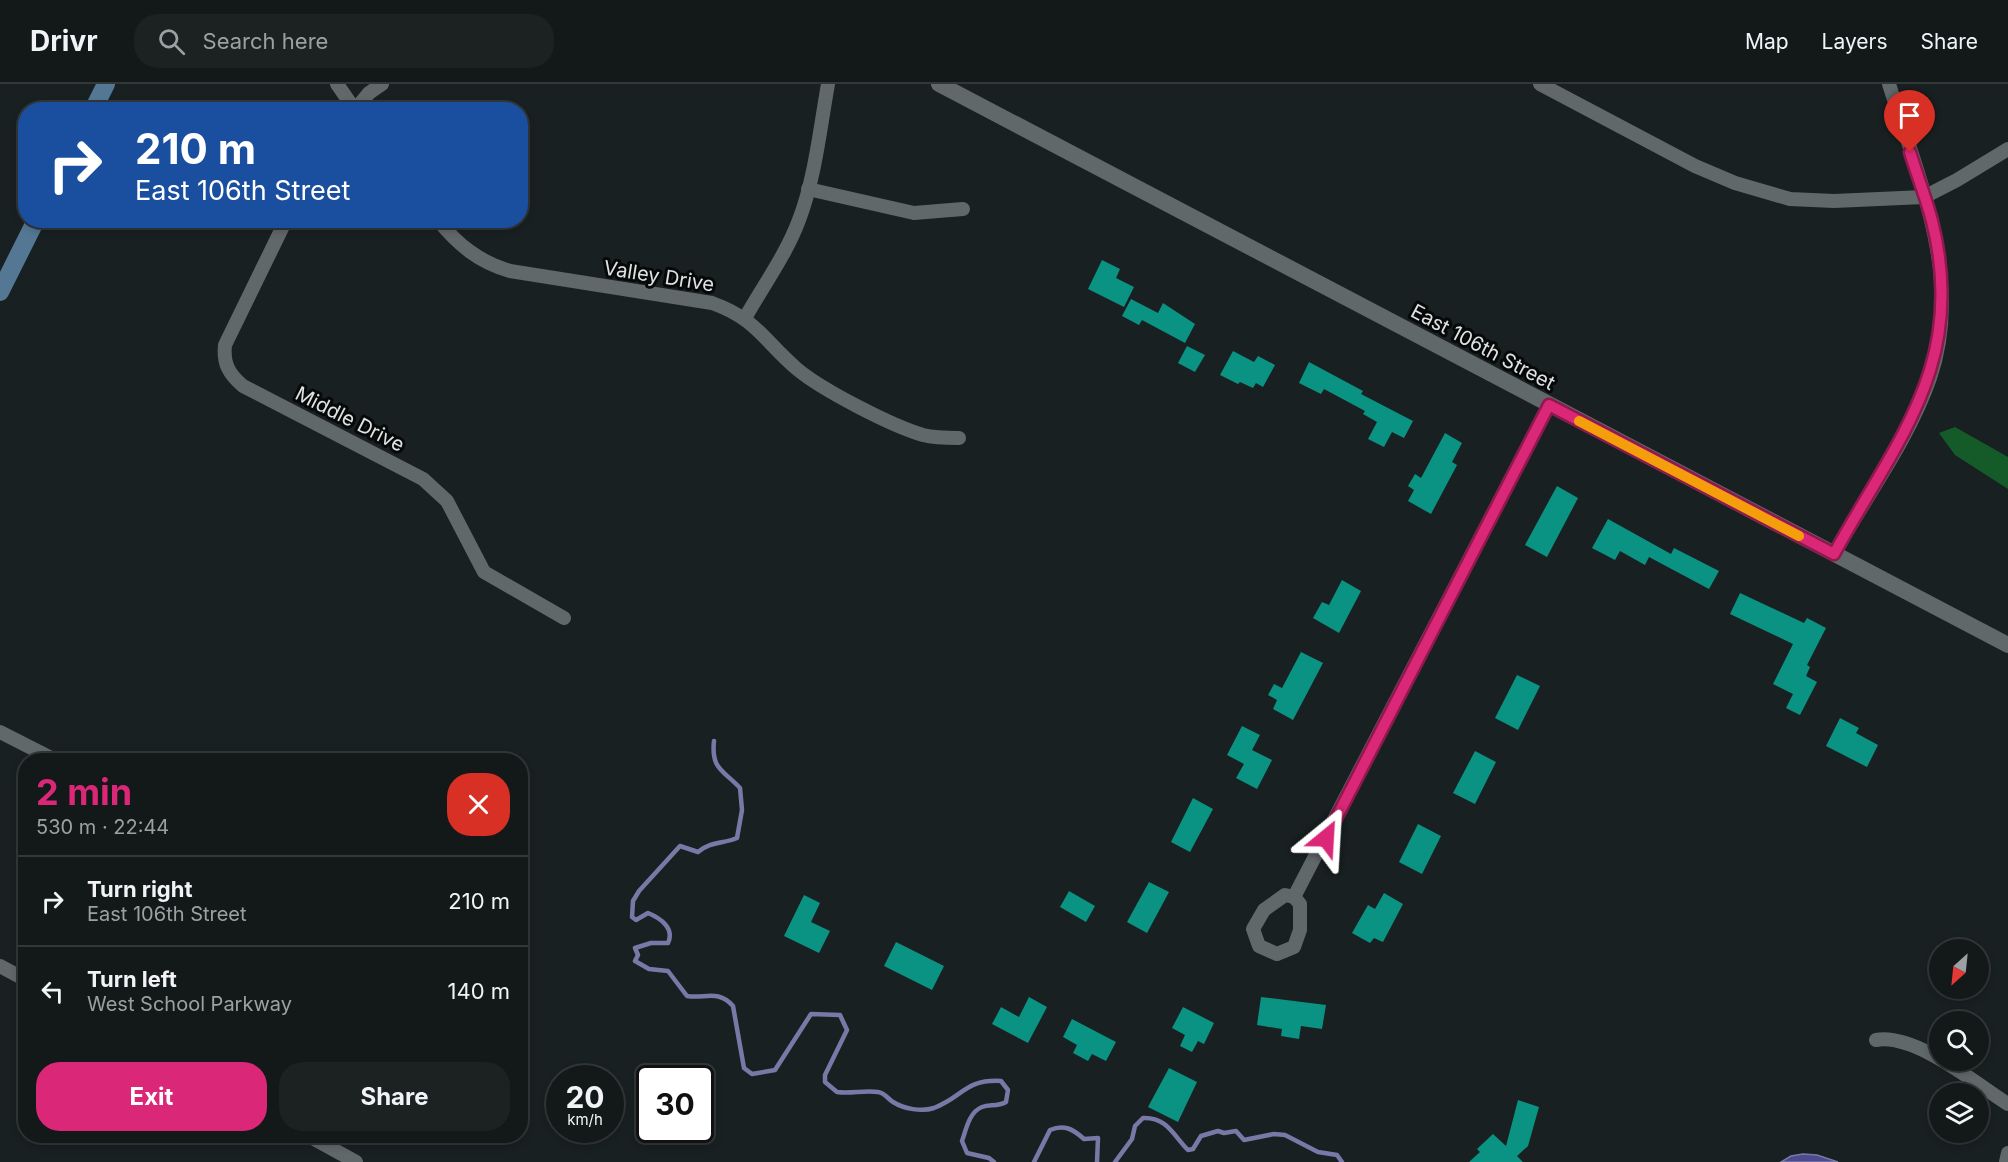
<!DOCTYPE html>
<meta charset="utf-8">
<style>
:root{--surface:#131819;--page:#1c2122;--text:#f1f3f6;--muted:#9da0a2;--line:#323738;--accent:#db2777}
body{margin:0;font-family:Inter,sans-serif;background:var(--page);color:var(--text);height:100vh;display:flex;flex-direction:column;font-size:22px;white-space:nowrap}
*{box-sizing:border-box;margin:0}
p{font-size:20px;color:var(--muted)}
.icon{flex:none;width:33px;height:33px;fill:none;stroke:currentColor;stroke-width:2;stroke-linecap:round;stroke-linejoin:round}
.map{position:relative;flex:1;overflow:hidden}
.details{position:absolute;left:18px;top:669px;width:510px;height:390px;display:flex;flex-direction:column;background:var(--surface);border-radius:24px;box-shadow:0 3px 9px #0003,0 0 0 2px var(--line)}
.details>*{flex:none}
.guide{position:absolute;left:18px;top:18px;width:510px;height:126px;border-radius:24px;box-shadow:0 3px 9px #0003,0 0 0 2px var(--line);background:#1a4fa0;color:#fff;overflow:hidden}
.needle{width:39px;rotate:207deg}
.controls{position:absolute;left:1929px;top:855px;display:grid;gap:12px}
.controls a{display:grid;place-items:center;width:60px;height:60px;border-radius:50%;background:var(--surface);box-shadow:0 3px 9px #0003,0 0 0 2px var(--line);font-size:30px}
.speed{position:absolute;left:546px;top:981px;display:flex;gap:12px;font-size:30px;font-weight:700;text-align:center}
.speed>*{display:grid;place-content:center;width:78px;height:78px;border-radius:50%;background:var(--surface);box-shadow:0 3px 9px #0003,0 0 0 2px var(--line);line-height:1}
.speed small{font-size:15px;font-weight:400}
.speed .limit{border:3px solid #111;border-radius:9px;background:#fff;color:#111}
.pin{position:absolute;display:grid;place-items:center;width:51px;height:51px;color:#fff;margin:-62px -26px;border-radius:50% 50% 50% 0;rotate:-45deg;box-shadow:0 0 6px #0007}
.pin .icon{rotate:45deg}
.me{position:absolute;width:66px;margin:-33px;rotate:27deg;stroke-linejoin:round;filter:drop-shadow(0 0 4px #0008)}
.turn{display:flex;align-items:center;gap:21px;height:126px;padding:0 18px;font-size:27px}
.turn .icon{width:78px;height:78px;stroke-width:2.5}
.turn b{display:block;font-size:42px;line-height:51px}
.round{display:grid;place-items:center;flex:none;width:63px;height:63px;border-radius:24px;background:var(--page)}
.summary{display:flex;align-items:center;justify-content:space-between;height:102px;padding:0 18px}
h1{font-size:36px;font-weight:700;line-height:45px;color:var(--accent)}
.button{display:flex;gap:12px;margin-top:auto;padding:12px 18px}
.button a{flex:1;height:69px;border-radius:24px;background:var(--accent);color:#fff;font-size:24px;font-weight:700;line-height:69px;text-align:center}
.button a+a{background:var(--page);color:var(--text)}
ul{padding:0;list-style:none}
li{display:flex;align-items:center;gap:18px;height:90px;padding:0 18px;border-top:2px solid var(--line)}
li div{flex:1}
li b{display:block;font-size:22px}
li em{font-style:normal}
header{display:flex;align-items:center;gap:36px;box-sizing:border-box;height:84px;padding:0 30px;background:var(--surface);border-bottom:2px solid var(--line)}
header strong{font-size:28px}
nav{display:flex;gap:33px;margin-inline-start:auto;font-size:21px}
.search{width:420px;height:54px;background:var(--page);display:flex;align-items:center;gap:15px;box-sizing:border-box;padding:0 21px;border-radius:24px;color:var(--muted);font-size:22px}
.map>svg:first-child{display:block}
</style>
<header>
<strong>Drivr</strong>
<div class="search"><svg class="icon" aria-label="search" viewBox="0 0 24 24"><circle cx="10" cy="10" r="6"/><path d="M15 15l6 6"/></svg>Search here</div>
<nav><a>Map</a><a>Layers</a><a>Share</a></nav>
</header>
<div class="map">
<svg width="2008" height="1078" viewBox="0 0 2008 1078">
<rect width="100%" height="100%" fill="#192021"/>
<!-- forest -->
<polygon fill="#155b29" points="1955,343 2008,373 2008,405 1955,371 1939,349"/>
<!-- water -->
<polygon fill="#4c4b8d" stroke="#7879a7" stroke-width="1.5" points="1803,1070 1817,1071 1838,1078 1781,1078 1791,1072"/>
<g fill="none" stroke-linecap="round" stroke-linejoin="round">
<!-- stream -->
<g stroke="#7879a7" stroke-width="4.5">
<path d="M714,657C711,685 723,686 740,704L742,726L737,754C723,760 711,757 698,768L680,762L639,807L633,817L632,833L636,836L648,829C660,834 675,844 668,859H651L635,864L638,871L635,877L649,885L668,887L687,912C705,915 718,905 733,922L744,984L752,990L775,986L811,930L840,931L847,946L825,991V998L837,1008C850,1010 865,1006 878,1008C885,1009 888,1015 893,1018C904,1025 922,1028 934,1024C963,1013 965,995 1001,997L1008,1006L1006,1018C997,1023 990,1020 982,1023C969,1028 966,1046 962,1057L967,1069L989,1074L994,1078"/>
<path d="M1034,1078L1050,1046C1064,1040 1073,1045 1084,1055L1098,1054L1097,1078"/>
<path d="M1115,1078L1132,1055L1135,1042L1143,1034C1167,1033 1173,1051 1188,1066L1193,1065L1201,1052L1218,1047L1224,1049L1236,1047L1244,1056L1274,1050L1285,1051L1318,1068L1337,1071L1342,1078"/>
</g>
</g>
<!-- building -->
<g fill="#0a9283">
<polygon points="1102,176 1120,185 1116,194 1134,203 1124,223 1088,205"/>
<polygon points="1131,215 1158,229 1163,219 1195,240 1185,259 1142,236 1139,241 1122,232"/>
<polygon points="1187,262 1205,271 1195,288 1178,279"/>
<polygon points="1233,267 1254,278 1258,272 1275,281 1263,303 1256,299 1253,304 1240,298 1238,300 1220,291"/>
<polygon points="1309,278 1363,307 1361,310 1413,337 1404,354 1392,348 1384,363 1368,355 1377,338 1363,330 1365,327 1324,305 1321,310 1299,299"/>
<polygon points="1445,349 1462,359 1452,378 1457,381 1431,430 1408,417 1414,406 1408,402 1415,390 1421,394"/>
<polygon points="1557,402 1578,414 1547,473 1525,461"/>
<polygon points="1608,435 1671,470 1674,464 1719,487 1709,505 1649,473 1645,481 1620,467 1615,476 1592,464"/>
<polygon points="1342,496 1361,507 1339,549 1313,534 1322,518 1329,521"/>
<polygon points="1740,509 1804,539 1807,534 1826,544 1807,581 1810,583 1806,592 1817,598 1800,631 1786,624 1793,610 1773,600 1793,560 1730,530"/>
<polygon points="1301,568 1323,579 1293,636 1273,625 1277,616 1268,611 1274,600 1282,604"/>
<polygon points="1517,591 1540,602 1518,646 1495,634"/>
<polygon points="1840,634 1859,644 1856,649 1878,661 1867,683 1826,662"/>
<polygon points="1242,642 1260,651 1252,666 1272,676 1257,705 1236,694 1244,680 1227,671"/>
<polygon points="1475,667 1496,678 1475,720 1453,709"/>
<polygon points="1193,714 1213,725 1190,768 1171,758"/>
<polygon points="1418,740 1441,752 1422,790 1399,778"/>
<polygon points="1149,798 1169,808 1147,849 1127,838"/>
<polygon points="1069,807 1095,822 1086,838 1060,823"/>
<polygon points="1384,809 1403,820 1383,858 1374,854 1370,859 1352,849 1368,821 1375,825"/>
<polygon points="804,811 820,819 811,838 830,847 819,869 784,852"/>
<polygon points="896,858 944,882 932,906 884,882"/>
<polygon points="1029,913 1047,923 1028,959 992,940 1001,923 1019,933"/>
<polygon points="1261,913 1326,921 1322,945 1301,942 1299,955 1281,952 1282,945 1257,941"/>
<polygon points="1183,923 1214,939 1204,960 1198,957 1192,968 1180,962 1185,951 1172,944"/>
<polygon points="1072,935 1116,958 1106,977 1092,970 1088,977 1073,969 1077,961 1063,953"/>
<polygon points="1169,984 1197,998 1178,1038 1148,1023"/>
<polygon points="1518,1016 1539,1023 1528,1062 1517,1072 1523,1078 1469,1078 1480,1068 1477,1065 1493,1050 1506,1062"/>
</g>
<g fill="none" stroke-linecap="round" stroke-linejoin="round">
<!-- minor -->
<g stroke="#61686a" stroke-width="14">
<polyline points="337,0 355,26"/>
<polyline points="1540,0 1695,82 1735,99 1790,115 1834,117 1924,113 1957,96 2008,65"/>
<polyline points="355,26 369,9 382,0"/>
<polyline points="808,105 914,129 963,125"/>
<path d="M286,136L225,261C223,280 229,290 243,302L423,395L447,417L484,488L564,534"/>
<path d="M438,136C458,161 479,178 510,187L712,219C757,235 764,257 797,285C822,306 892,342 923,351C935,354 947,354 959,354"/>
<path d="M745,234C763,202 786,171 799,136C815,94 820,45 828,0"/>
<path d="M1834,470C1866,412 1908,357 1930,294C1964,196 1918,93 1889,0"/>
<polyline points="0,648 55,676"/>
<polygon points="1285,811 1294,813 1300,820 1300,846 1294,863 1277,870 1259,862 1253,845 1264,826"/>
<polyline points="1294,813 1549,321"/>
<polyline points="0,882 26,896"/>
<path d="M1876,956C1915,949 1975,999 2008,1020"/>
<polyline points="309,1052 356,1078"/>
<polyline points="2006,1078 2008,1069"/>
</g>
<!-- tertiary -->
<polyline stroke="#61686a" stroke-width="16" points="939,0 2008,561"/>
<!-- secondary -->
<g stroke="#547894" stroke-width="18">
<polyline points="93,26 106,0"/>
<polyline points="0,208 36,136"/>
</g>
</g>
<g fill="none" stroke-linecap="round" stroke-linejoin="round">
<!-- route casing -->
<g stroke="#8e194d" stroke-width="15">
<path id="route" d="M1326,754L1549,321L1834,470C1897,355 1968,279 1932,137C1926,114 1917,91 1910,68"/>
</g>
<!-- route -->
<use href="#route" stroke="#db2777" stroke-width="10"/>
<!-- slow -->
<polyline stroke="#f59e0b" stroke-width="10" points="1579,337 1799,452"/>
</g>
<g text-anchor="middle" stroke-width="6" stroke-linejoin="round" paint-order="stroke">
<!-- street labels -->
<g font-size="20" fill="#dfe3e4" stroke="#070909">
<text transform="translate(659 192) rotate(9)" y="7">Valley Drive</text>
<text transform="translate(1483 263) rotate(28)" y="7">East 106th Street</text>
<text transform="translate(350 335) rotate(27)" y="7">Middle Drive</text>
</g>
</g>
</svg>
<div class="controls">
<a><svg class="needle" viewBox="-14 -14 28 28"><path d="M0-13l5 13h-10z" fill="#e53935"/><path d="M0 13l5-13h-10z" fill="#9da0a2"/></svg></a>
<a><svg class="icon" aria-label="search" viewBox="0 0 24 24"><circle cx="10" cy="10" r="6"/><path d="M15 15l6 6"/></svg></a>
<a><svg class="icon" aria-label="layers" viewBox="0 0 24 24"><path d="M12 4l9 5-9 5-9-5zM3 14l9 5 9-5"/></svg></a>
</div>
<div class="speed"><div>20<small>km/h</small></div><div class="limit">30</div></div>
<div class="pin" style="left:1910px;top:68px;background:#d93025"><svg class="icon" aria-label="arrive" viewBox="0 0 24 24"><path d="M6 21V4h12l-3 4 3 4H6"/></svg></div>
<svg class="me" style="left:1326px;top:754px" viewBox="-20 -20 40 40"><path d="M0-17L14 15 0 8-14 15z" fill="#db2777" stroke="#fff" stroke-width="4"/></svg>
<div class="guide">
<div class="turn"><svg class="icon" aria-label="right" viewBox="0 0 24 24"><path d="M7 20v-9h11M14 6l5 5-5 5"/></svg><div><b>210 m</b>East 106th Street</div></div>
</div>
<section class="details">
<div class="summary"><div><h1>2 min</h1><p>530 m · 22:44</p></div><a class="round" style="background:#d93025;color:#fff"><svg class="icon" aria-label="close" viewBox="0 0 24 24"><path d="M6 6l12 12M18 6L6 18"/></svg></a></div>
<ul>
<li><svg class="icon" aria-label="right" viewBox="0 0 24 24"><path d="M7 20v-9h11M14 6l5 5-5 5"/></svg><div><b>Turn right</b><p>East 106th Street</p></div><em>210 m</em></li>
<li><svg class="icon" aria-label="left" viewBox="0 0 24 24"><path d="M17 20v-9H6M10 6l-5 5 5 5"/></svg><div><b>Turn left</b><p>West School Parkway</p></div><em>140 m</em></li>
</ul>
<div class="button"><a>Exit</a><a>Share</a></div>
</section>
</div>
